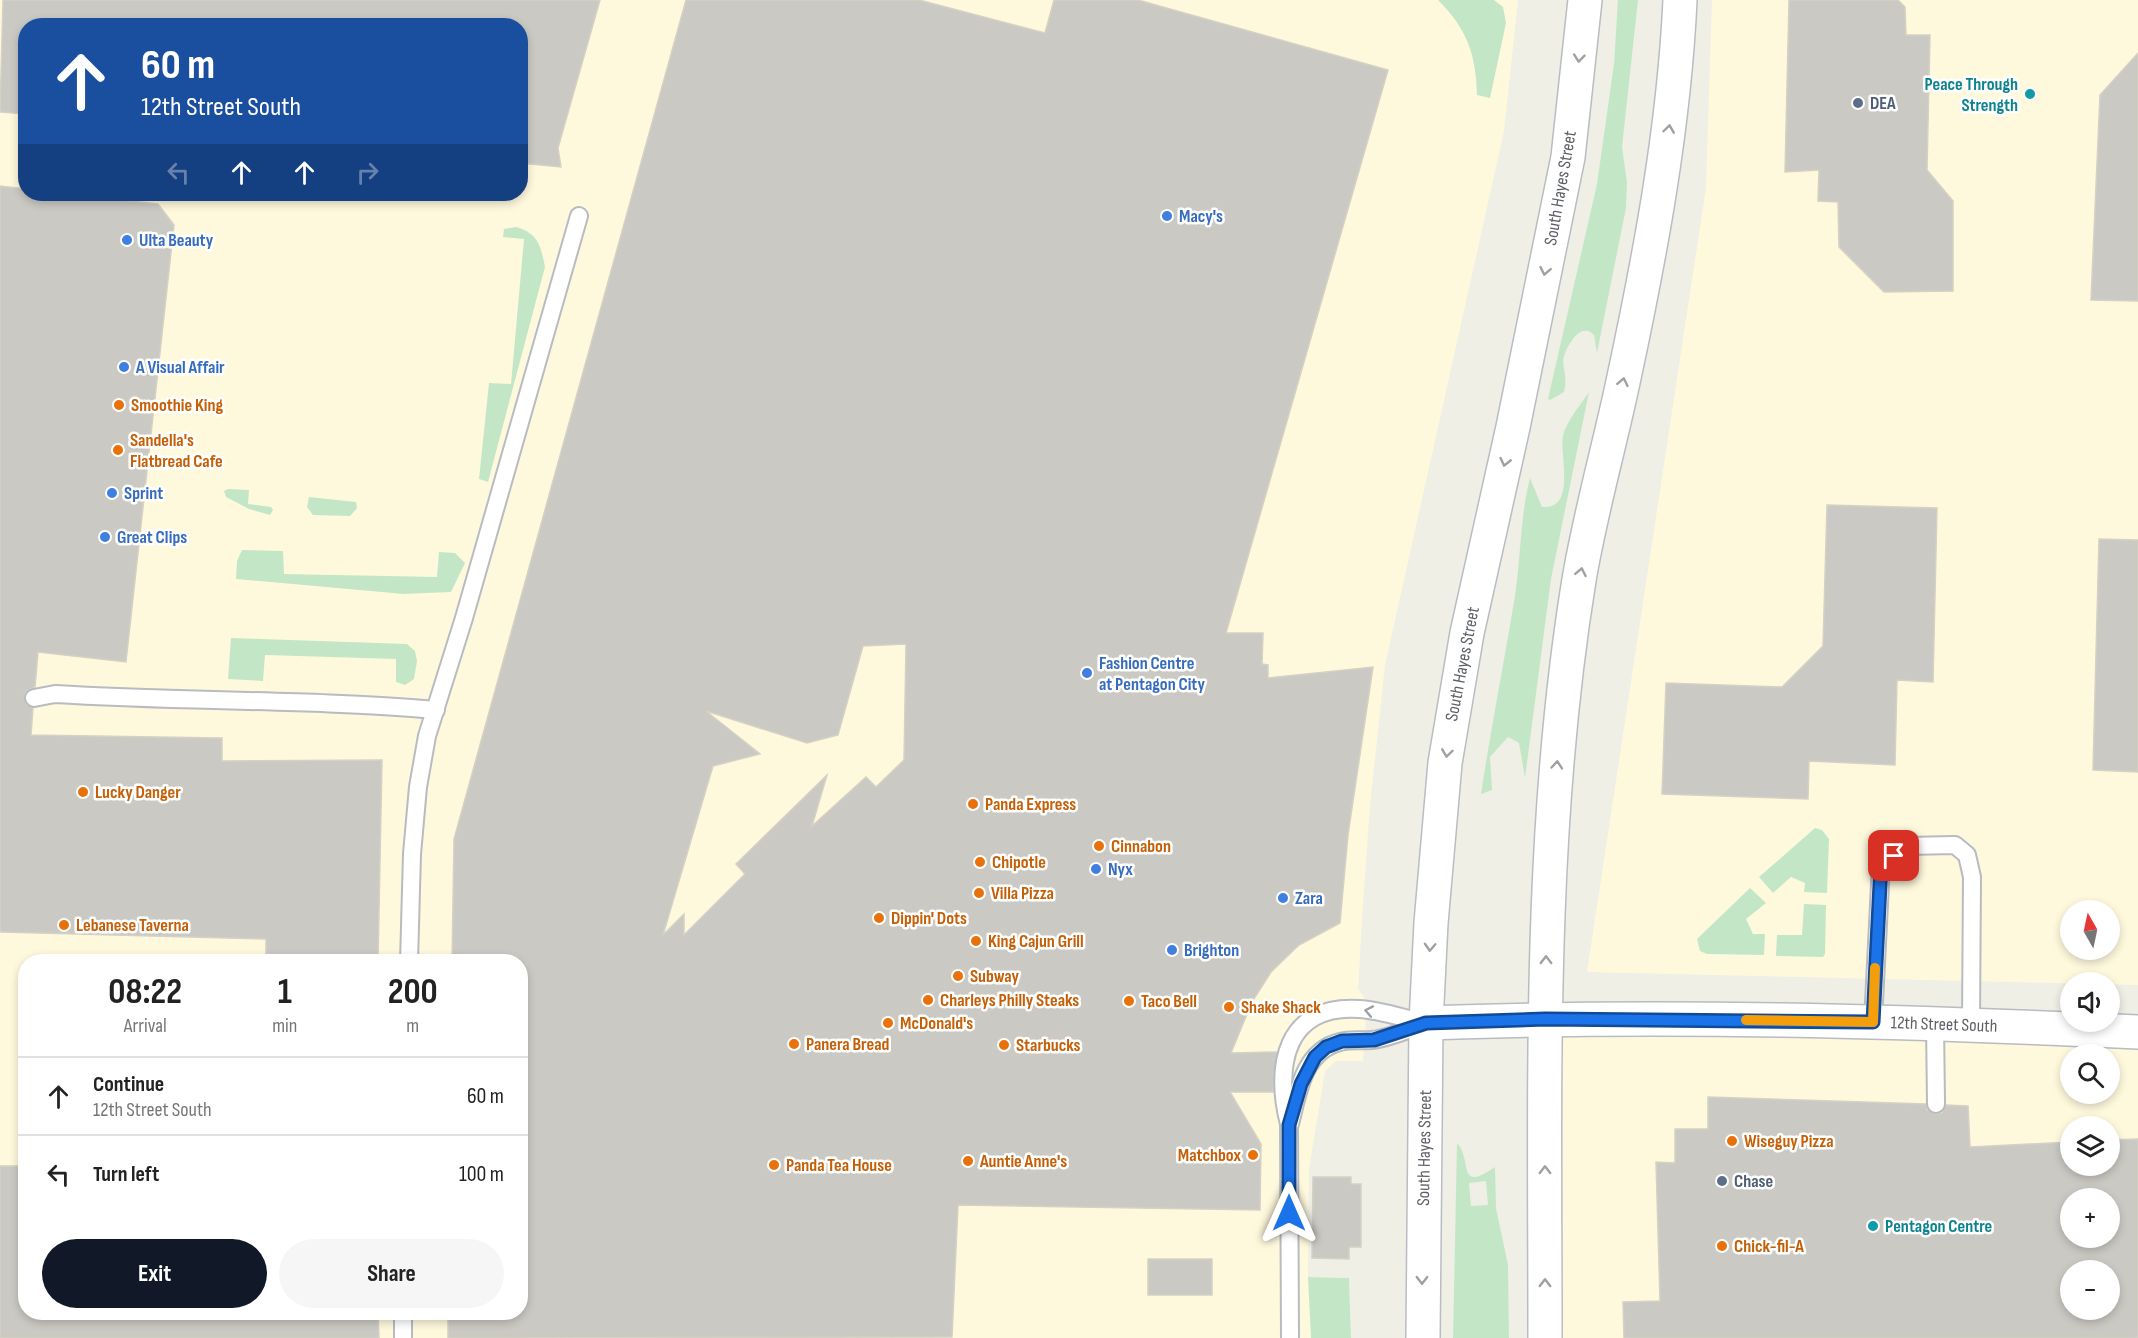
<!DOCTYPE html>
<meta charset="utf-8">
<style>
:root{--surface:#fff;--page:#f6f6f6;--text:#222;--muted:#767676;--line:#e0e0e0;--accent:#111827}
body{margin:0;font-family:"Sofia Sans Condensed",sans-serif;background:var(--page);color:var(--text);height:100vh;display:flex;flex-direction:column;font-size:22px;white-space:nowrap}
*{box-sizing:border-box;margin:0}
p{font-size:20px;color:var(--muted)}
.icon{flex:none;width:33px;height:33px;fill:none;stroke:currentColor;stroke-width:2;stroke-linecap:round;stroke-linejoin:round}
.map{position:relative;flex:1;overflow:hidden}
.sheet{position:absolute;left:18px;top:954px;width:510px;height:366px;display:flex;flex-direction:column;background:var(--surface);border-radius:24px;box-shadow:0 3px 9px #0003}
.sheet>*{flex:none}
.hud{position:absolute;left:18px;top:18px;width:510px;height:183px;border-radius:24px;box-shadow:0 3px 9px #0003;background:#1a4fa0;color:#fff;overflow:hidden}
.needle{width:39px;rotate:351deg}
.fabs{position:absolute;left:2060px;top:900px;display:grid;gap:12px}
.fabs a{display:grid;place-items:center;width:60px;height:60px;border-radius:50%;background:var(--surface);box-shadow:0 3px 9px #0003;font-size:30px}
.pin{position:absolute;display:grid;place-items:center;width:51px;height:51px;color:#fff;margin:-26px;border-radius:12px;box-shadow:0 3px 9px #0006}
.me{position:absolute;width:66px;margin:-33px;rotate:0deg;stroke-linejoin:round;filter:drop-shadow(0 0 4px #0008)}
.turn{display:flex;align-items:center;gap:21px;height:126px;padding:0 24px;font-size:27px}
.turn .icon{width:78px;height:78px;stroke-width:2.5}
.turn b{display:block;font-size:42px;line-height:51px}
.lanes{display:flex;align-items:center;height:57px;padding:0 24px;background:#0003;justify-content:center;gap:30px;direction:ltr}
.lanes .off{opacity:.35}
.eta{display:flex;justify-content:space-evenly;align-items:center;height:102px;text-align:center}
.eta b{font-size:36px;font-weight:700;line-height:42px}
.cta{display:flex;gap:12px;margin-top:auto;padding:12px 24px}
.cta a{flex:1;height:69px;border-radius:36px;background:var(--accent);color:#fff;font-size:24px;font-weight:700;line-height:69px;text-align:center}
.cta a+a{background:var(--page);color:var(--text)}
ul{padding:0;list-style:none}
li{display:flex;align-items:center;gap:18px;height:78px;padding:0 24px;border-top:2px solid var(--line)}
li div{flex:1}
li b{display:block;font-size:22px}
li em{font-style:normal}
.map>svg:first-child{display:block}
</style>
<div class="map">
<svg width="2138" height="1338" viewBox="0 0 2138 1338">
<rect width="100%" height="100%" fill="#f0efe6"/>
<!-- commercial -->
<g fill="#fef9dd" fill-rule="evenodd">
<path d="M0,0H1518L1504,131L1385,665L1370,805L1363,903L1358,989L1367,1002L1363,1061H1336L1325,1071L1309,1169L1308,1277L1349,1278L1351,1338H0ZM26,26H520V194H26ZM26,962H520V1312H26Z"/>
<path d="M1712,0H2138V985L1587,972L1706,188ZM2070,910H2109V950H2070Z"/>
<path d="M1545,1019L2138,1032V1338H1545ZM2070,1054H2109V1094H2070ZM2070,1126H2109V1166H2070ZM2070,1198H2109V1238H2070ZM2070,1270H2109V1310H2070Z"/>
</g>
<!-- green -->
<g fill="#c3e7c6" fill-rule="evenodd">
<path d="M1438,0H1494L1503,7L1506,23L1490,98L1477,95C1476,54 1467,29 1438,0Z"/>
<path d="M1618,0H1638L1622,147L1627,183L1626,208L1597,353L1594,335L1589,331C1581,330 1578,333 1573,339C1554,365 1570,368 1564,392L1550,400L1548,399L1597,184L1614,64Z"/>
<path d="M516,227C538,233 541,246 545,267L488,482L479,479L489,383L511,384L524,239L503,237L504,229Z"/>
<path d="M1589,392L1551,579L1525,778L1519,743L1508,737L1490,757L1492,790L1481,794C1491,728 1504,662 1515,596C1521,556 1520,517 1530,478L1542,507C1577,510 1559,453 1563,436C1566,422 1581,404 1589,392Z"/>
<polygon points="228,489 249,490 248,504 271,507 273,510 270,515 249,509 226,497 224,491"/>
<polygon points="309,497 356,502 357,508 350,516 313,515 307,507"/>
<polygon points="242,550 283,551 284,574 437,577 439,552 455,553 465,563 451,592 404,594 236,579 237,561"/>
<polygon points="231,638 407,644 415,651 417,661 414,679 405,685 396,682 396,659 265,655 263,681 228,679"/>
<polygon points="1815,828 1822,830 1829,839 1827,893 1804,892 1805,883 1791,877 1773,893 1759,877"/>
<polygon points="1750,888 1766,903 1746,919 1753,934 1765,934 1764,955 1707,954 1700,951 1697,939"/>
<polygon points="1804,904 1826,905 1825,954 1823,957 1776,956 1777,935 1802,935"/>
<path d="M1457,1143C1473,1160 1456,1194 1495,1167L1496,1208L1508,1265L1509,1338H1453ZM1486,1181L1488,1205L1471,1206L1469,1183Z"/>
<polygon points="1308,1277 1349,1278 1351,1338 1311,1338"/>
</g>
<!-- building -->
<g fill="#cbc9c3" stroke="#d5d1c4" stroke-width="1.5" fill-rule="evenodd">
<polygon points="3,0 600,0 558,148 561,167 520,163 520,26 26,26 26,114 0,112"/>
<path d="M686,0H919L1045,33L1054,0H1138L1388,70L1226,633H1263L1262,664L1268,665V678L1373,667L1348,835L1340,923L1299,945L1271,972L1252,1002L1231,1053L1277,1052L1273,1092H1230L1261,1144L1260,1210L958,1205L952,1337L448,1338V1312H520V962H452L454,839ZM906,644L904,760L876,787L866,777L812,826L827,775L736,864L745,874L684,935V914L663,935L713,766L760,754L706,711L807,743L838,735L863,646Z"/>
<polygon points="1789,0 1898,0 1905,7 1906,35 1930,35 1927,170 1953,201 1953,291 1884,292 1839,247 1838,202 1818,201 1819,170 1785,172"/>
<polygon points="2138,53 2138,301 2091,300 2100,95"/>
<polygon points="0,186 26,189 26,194 67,194 158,204 174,225 126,662 38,652 35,687 28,690 24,695 26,704 33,708 31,735 222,738 222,761 382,760 378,962 266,962 266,939 0,932"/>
<polygon points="1827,505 1937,508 1933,682 1897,680 1895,765 1809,761 1808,799 1662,794 1666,683 1782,687 1823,646"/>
<polygon points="2099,539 2138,540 2138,772 2093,770"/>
<path d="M1708,1097L1926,1104L1927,1110L1936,1114L1942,1113L1946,1105L1968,1106L1970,1147L2070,1142V1166H2109V1140L2138,1139V1338H1624L1623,1302L1660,1301L1656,1162L1675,1163V1129H1708ZM2070,1198H2109V1238H2070ZM2070,1270H2109V1310H2070Z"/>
<polygon points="0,1166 26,1166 26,1312 378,1312 379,1338 0,1338"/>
<polygon points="1313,1177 1351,1177 1351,1184 1361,1184 1361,1247 1349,1247 1349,1259 1312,1258"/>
<rect x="1148" y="1259" width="64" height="36"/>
</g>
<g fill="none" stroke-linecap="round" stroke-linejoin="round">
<!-- service casing -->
<g stroke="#b8bbc0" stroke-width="20">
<g id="service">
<path d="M34,698L55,694C182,702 309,699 436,710"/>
<polyline points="409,962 412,854 418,787 427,736 464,618 579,216"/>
<polyline points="1873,1022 1881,865 1907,846 1955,845 1967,855 1972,877 1971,1024"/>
<polyline points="1935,1022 1936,1104"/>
<path d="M1290,1124C1298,1093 1303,1051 1340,1042C1350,1039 1362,1041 1372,1040C1390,1038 1409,1029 1425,1024"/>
<polyline points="403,1338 403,1312"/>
<path d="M1290,1338L1289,1124C1274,1067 1285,1004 1359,1009C1381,1010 1405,1019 1426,1023"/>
</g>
</g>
<!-- tertiary casing -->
<g stroke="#b8bbc0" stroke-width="36">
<path id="tertiary" d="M1426,1023C1664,1014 1901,1021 2138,1032"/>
</g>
<!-- secondary casing -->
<g stroke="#b9bcc2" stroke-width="36">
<g id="secondary">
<polyline points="1423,1338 1426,1023 1431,923 1445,763 1467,633 1513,427 1568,157 1585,0"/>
<path d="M1545,1338C1545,1085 1538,831 1579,580C1590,514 1609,448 1623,382C1650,256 1674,129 1680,0"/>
</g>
</g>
<!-- service -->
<use href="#service" stroke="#fff" stroke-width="16"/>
<!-- tertiary -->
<use href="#tertiary" stroke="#fff" stroke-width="33"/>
<!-- secondary -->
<use href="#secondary" stroke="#fff" stroke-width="33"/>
</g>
<!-- one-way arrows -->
<defs><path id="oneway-chevron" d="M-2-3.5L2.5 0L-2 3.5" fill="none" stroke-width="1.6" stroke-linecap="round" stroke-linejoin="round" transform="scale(1.5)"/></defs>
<g stroke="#9ea0a3">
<use href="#oneway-chevron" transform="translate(1579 58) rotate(96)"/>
<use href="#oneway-chevron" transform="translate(1669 129) rotate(-82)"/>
<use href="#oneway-chevron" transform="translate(1545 271) rotate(101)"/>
<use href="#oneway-chevron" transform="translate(1623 382) rotate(-78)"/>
<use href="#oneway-chevron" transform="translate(1505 462) rotate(103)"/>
<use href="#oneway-chevron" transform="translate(1581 572) rotate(-79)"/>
<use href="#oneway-chevron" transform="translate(1447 753) rotate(98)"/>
<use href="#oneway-chevron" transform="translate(1557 765) rotate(-85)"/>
<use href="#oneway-chevron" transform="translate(1430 947) rotate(93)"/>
<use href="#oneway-chevron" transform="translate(1546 960) rotate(-90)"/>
<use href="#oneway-chevron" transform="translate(1369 1011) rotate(-169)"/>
<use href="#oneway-chevron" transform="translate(1545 1170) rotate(-90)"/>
<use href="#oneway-chevron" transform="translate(1422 1280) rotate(90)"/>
<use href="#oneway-chevron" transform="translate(1545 1283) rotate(-90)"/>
</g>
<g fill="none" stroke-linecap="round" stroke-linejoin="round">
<!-- route casing -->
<g stroke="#114b97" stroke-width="15">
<polyline id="route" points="1289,1213 1289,1125 1301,1084 1315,1057 1326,1047 1342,1041 1374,1040 1426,1023 1545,1019 1873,1022 1881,865 1894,856"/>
</g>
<!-- route -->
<use href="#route" stroke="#1a73e8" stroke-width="10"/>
<!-- slow -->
<polyline stroke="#f59e0b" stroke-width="10" points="1746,1020 1873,1022 1875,968"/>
</g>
<!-- markers -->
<g fill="#0f9aa8" stroke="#fff" stroke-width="2">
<circle cx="2030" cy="94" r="6"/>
<circle cx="1873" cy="1226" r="6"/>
</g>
<g fill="#5c6f8a" stroke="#fff" stroke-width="2">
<circle cx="1858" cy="103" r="6"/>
<circle cx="1722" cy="1181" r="6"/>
</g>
<g fill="#3f7fe0" stroke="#fff" stroke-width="2">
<circle cx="1167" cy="216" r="6"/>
<circle cx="127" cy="240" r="6"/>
<circle cx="124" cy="367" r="6"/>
<circle cx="112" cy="493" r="6"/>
<circle cx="105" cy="537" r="6"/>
<circle cx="1087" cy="673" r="6"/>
<circle cx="1096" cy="869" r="6"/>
<circle cx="1283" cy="898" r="6"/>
<circle cx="1172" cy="950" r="6"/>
</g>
<g fill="#e8710a" stroke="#fff" stroke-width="2">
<circle cx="119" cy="405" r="6"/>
<circle cx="118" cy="450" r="6"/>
<circle cx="83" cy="792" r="6"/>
<circle cx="973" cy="804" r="6"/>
<circle cx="1099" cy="846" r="6"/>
<circle cx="980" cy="862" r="6"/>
<circle cx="979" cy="893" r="6"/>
<circle cx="879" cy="918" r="6"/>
<circle cx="64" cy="925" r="6"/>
<circle cx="976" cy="941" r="6"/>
<circle cx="958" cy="976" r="6"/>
<circle cx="928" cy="1000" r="6"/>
<circle cx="1129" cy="1001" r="6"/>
<circle cx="1229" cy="1007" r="6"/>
<circle cx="888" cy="1023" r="6"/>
<circle cx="794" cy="1044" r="6"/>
<circle cx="1004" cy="1045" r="6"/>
<circle cx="1732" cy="1141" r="6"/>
<circle cx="1253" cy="1155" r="6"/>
<circle cx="968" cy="1161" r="6"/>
<circle cx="774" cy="1165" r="6"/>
<circle cx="1722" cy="1246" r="6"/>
</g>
<g text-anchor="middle" stroke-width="5" stroke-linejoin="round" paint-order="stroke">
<!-- culture labels -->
<g font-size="18" font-weight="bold" fill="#0d838f" stroke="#fff" text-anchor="end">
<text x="2018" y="90">Peace Through<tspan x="2018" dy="21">Strength</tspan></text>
<text x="1885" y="1232" text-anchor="start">Pentagon Centre</text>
</g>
<!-- service labels -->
<g font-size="18" font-weight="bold" fill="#4e5e75" stroke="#fff" text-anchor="start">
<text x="1870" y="109">DEA</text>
<text x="1734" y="1187">Chase</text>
</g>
<!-- street labels -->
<g font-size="18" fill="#5d6166" stroke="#fff">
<text transform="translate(1560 188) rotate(-80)" y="6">South Hayes Street</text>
<text transform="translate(1462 664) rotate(-79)" y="6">South Hayes Street</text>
<text transform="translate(1944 1024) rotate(2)" y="6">12th Street South</text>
<text transform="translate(1424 1148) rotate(-89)" y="6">South Hayes Street</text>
</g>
<!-- shop labels -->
<g font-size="18" font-weight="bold" fill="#366cbe" stroke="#fff" text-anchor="start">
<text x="1179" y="222">Macy's</text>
<text x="139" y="246">Ulta Beauty</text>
<text x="136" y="373">A Visual Affair</text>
<text x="124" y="499">Sprint</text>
<text x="117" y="543">Great Clips</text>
<text x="1099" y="669">Fashion Centre<tspan x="1099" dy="21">at Pentagon City</tspan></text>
<text x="1108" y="875">Nyx</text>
<text x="1295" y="904">Zara</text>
<text x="1184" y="956">Brighton</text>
</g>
<!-- food labels -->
<g font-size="18" font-weight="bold" fill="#c56008" stroke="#fff" text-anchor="start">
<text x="131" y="411">Smoothie King</text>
<text x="130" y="446">Sandella's<tspan x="130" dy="21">Flatbread Cafe</tspan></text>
<text x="95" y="798">Lucky Danger</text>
<text x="985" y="810">Panda Express</text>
<text x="1111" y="852">Cinnabon</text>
<text x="992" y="868">Chipotle</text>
<text x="991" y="899">Villa Pizza</text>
<text x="891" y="924">Dippin' Dots</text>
<text x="76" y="931">Lebanese Taverna</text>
<text x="988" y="947">King Cajun Grill</text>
<text x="970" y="982">Subway</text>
<text x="940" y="1006">Charleys Philly Steaks</text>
<text x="1141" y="1007">Taco Bell</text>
<text x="1241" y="1013">Shake Shack</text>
<text x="900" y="1029">McDonald's</text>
<text x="806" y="1050">Panera Bread</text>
<text x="1016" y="1051">Starbucks</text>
<text x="1744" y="1147">Wiseguy Pizza</text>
<text x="1241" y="1161" text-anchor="end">Matchbox</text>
<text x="980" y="1167">Auntie Anne's</text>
<text x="786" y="1171">Panda Tea House</text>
<text x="1734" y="1252">Chick-fil-A</text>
</g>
</g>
</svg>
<div class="fabs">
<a><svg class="needle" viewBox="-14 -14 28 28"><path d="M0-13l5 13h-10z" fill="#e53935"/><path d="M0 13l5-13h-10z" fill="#767676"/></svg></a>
<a><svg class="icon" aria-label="sound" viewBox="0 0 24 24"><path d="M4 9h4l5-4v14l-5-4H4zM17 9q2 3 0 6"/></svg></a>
<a><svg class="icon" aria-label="search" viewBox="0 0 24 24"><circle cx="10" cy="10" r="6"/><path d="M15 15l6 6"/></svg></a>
<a><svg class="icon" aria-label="layers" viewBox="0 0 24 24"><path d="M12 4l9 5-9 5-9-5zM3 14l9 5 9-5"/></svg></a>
<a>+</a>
<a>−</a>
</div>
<div class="pin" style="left:1894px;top:856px;background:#d93025"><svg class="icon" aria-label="arrive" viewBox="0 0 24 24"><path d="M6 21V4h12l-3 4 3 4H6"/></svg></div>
<svg class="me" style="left:1289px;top:1213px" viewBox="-20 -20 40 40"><path d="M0-17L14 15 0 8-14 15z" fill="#1a73e8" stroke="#fff" stroke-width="4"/></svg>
<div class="hud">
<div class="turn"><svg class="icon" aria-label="ahead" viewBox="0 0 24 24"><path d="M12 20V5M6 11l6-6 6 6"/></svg><div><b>60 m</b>12th Street South</div></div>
<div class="lanes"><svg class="icon off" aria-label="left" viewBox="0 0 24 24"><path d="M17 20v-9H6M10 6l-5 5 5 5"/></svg><svg class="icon" aria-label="ahead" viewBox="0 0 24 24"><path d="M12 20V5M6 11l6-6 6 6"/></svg><svg class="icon" aria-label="ahead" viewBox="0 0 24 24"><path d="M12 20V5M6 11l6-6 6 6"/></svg><svg class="icon off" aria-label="right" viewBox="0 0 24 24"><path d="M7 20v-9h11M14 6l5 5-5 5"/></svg></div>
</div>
<section class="sheet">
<div class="eta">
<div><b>08:22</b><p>Arrival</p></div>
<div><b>1</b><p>min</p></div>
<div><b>200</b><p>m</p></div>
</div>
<ul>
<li><svg class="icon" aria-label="ahead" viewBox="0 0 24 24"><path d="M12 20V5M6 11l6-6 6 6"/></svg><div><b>Continue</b><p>12th Street South</p></div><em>60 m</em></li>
<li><svg class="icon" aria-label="left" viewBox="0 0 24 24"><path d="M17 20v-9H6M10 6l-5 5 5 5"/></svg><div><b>Turn left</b></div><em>100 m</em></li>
</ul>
<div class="cta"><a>Exit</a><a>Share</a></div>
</section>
</div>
